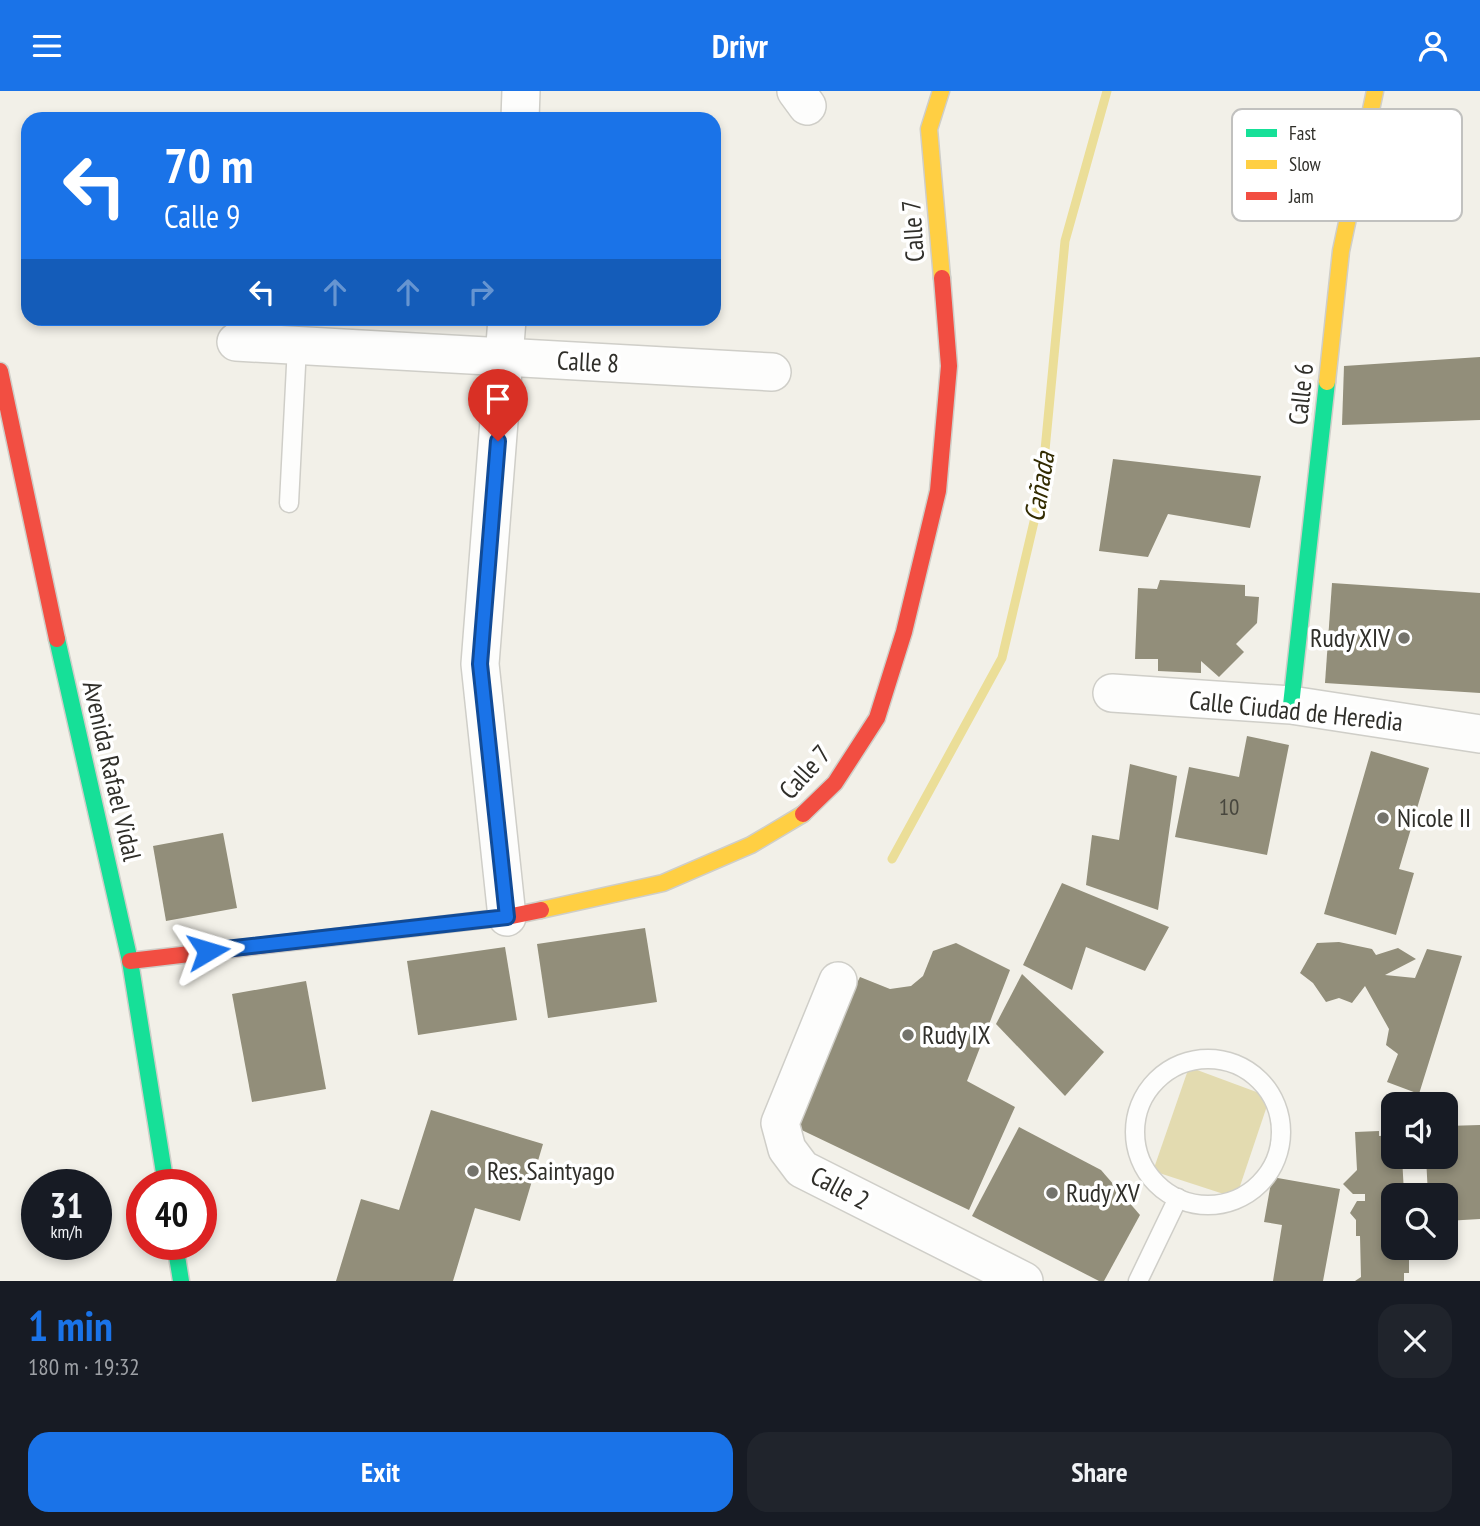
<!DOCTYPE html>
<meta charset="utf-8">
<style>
:root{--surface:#171b24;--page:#20242c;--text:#f1f3f6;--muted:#9ea1a6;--accent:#1a73e8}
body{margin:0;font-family:"PT Sans Narrow",sans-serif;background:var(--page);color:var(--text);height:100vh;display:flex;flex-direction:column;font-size:26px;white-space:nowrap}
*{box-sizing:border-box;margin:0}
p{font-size:23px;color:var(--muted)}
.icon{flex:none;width:38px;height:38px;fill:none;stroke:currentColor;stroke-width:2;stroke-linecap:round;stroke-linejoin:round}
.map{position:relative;height:1190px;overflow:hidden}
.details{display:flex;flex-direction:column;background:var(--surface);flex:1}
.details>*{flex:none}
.banner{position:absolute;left:21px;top:21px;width:700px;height:214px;border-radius:21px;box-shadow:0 4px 10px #0003;background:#1a73e8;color:#fff;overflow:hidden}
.tools{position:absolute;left:1381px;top:1001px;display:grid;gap:14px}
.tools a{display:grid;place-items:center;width:77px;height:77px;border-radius:14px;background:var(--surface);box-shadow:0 4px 10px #0003;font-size:35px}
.speed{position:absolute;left:21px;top:1078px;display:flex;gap:14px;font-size:35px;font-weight:700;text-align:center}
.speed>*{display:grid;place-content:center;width:91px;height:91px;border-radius:50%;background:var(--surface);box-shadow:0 4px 10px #0003;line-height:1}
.speed small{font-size:18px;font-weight:400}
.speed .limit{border:10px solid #d22;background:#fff;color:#111}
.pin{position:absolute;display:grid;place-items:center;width:60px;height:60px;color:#fff;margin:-72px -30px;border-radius:50% 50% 50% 0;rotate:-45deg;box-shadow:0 0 7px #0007}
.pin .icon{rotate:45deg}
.me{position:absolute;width:77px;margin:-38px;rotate:83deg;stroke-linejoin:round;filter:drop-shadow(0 0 5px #0008)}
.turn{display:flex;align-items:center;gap:24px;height:147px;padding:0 28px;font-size:32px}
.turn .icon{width:91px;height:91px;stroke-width:2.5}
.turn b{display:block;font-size:49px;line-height:60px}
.lanes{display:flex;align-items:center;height:66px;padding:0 28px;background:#0003;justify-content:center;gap:35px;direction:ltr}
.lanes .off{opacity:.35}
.round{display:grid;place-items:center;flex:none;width:74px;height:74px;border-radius:21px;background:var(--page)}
.summary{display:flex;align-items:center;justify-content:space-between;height:119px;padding:0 28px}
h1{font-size:42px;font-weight:800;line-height:52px;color:var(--accent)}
.button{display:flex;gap:14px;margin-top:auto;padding:14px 28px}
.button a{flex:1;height:80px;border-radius:21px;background:var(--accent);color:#fff;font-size:28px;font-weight:800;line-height:80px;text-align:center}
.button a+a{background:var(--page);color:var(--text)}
header{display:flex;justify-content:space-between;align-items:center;height:91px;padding:0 28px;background:var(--accent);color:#fff;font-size:32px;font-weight:800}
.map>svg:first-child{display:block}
</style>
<header><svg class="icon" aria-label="menu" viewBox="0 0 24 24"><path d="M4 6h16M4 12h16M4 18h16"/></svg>Drivr<svg class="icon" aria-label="person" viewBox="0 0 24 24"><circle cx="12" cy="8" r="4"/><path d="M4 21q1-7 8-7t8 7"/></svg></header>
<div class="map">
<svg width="1480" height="1190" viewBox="0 0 1480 1190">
<rect width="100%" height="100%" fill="#f2f0e8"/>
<!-- green -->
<polygon fill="#e3dbb0" points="1189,976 1270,1006 1236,1107 1153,1080"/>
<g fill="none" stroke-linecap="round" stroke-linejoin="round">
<!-- stream -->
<polyline stroke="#ebde98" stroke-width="9" points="892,768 1002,567 1041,401 1065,150 1107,0"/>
</g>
<!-- building -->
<g fill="#928e7a">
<polygon points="1480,266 1480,329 1342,334 1344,275"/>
<polygon points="1113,368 1261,385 1250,437 1168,423 1148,466 1099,460"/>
<polygon points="1160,489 1245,494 1245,505 1259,506 1257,532 1236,553 1244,561 1219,586 1201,570 1201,582 1158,580 1158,568 1135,568 1138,497 1157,498"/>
<polygon points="1332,492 1480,502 1480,602 1325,592"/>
<polygon points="1247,645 1289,654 1267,764 1175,746 1189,676 1239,686"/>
<polygon points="1371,660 1429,677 1399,778 1414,782 1396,844 1324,823"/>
<polygon points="1130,673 1177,685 1158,819 1086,794 1092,744 1119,749"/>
<polygon points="223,742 237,817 166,830 153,755"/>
<polygon points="1062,792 1169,836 1145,880 1086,856 1072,899 1023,874"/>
<polygon points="645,837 657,911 548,927 537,853"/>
<polygon points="1339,851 1372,858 1376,864 1398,857 1416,868 1385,884 1415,887 1427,858 1462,865 1419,1003 1387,991 1398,963 1386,954 1389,938 1365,895 1352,912 1339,907 1326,911 1313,892 1300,882 1317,852"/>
<polygon points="956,852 1010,879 967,990 1015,1016 969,1119 787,1032 860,886 890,898 911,895 923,885 933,860"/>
<polygon points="505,856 517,929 418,944 407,870"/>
<polygon points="1022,883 1104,961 1065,1005 996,933"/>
<polygon points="306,890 326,998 252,1011 232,903"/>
<polygon points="431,1019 543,1053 520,1130 475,1117 453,1190 336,1190 361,1108 399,1119"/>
<polygon points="1480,1034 1480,1128 1446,1130 1446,1104 1428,1104 1426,1066 1446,1066 1446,1035"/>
<polygon points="1019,1036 1101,1079 1140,1124 1104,1190 1099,1190 972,1125"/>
<polygon points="1379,1040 1379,1045 1393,1044 1393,1066 1402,1066 1404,1102 1393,1104 1393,1157 1404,1157 1405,1169 1409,1169 1409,1182 1404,1182 1404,1190 1355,1190 1361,1186 1360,1145 1356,1145 1356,1129 1350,1122 1357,1110 1365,1110 1365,1103 1353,1103 1343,1093 1357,1079 1355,1041"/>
<polygon points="1272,1086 1340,1098 1323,1190 1273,1190 1282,1134 1264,1131"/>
</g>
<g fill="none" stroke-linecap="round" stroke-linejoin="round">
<!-- lane casing -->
<g stroke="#cfcec8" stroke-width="21">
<g id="lane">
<polyline points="289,412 297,255"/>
<circle cx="1208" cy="1041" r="73"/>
<polyline points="1138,1190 1178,1107"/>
</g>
</g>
<!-- street casing -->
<g stroke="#cfcec8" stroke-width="40">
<g id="street">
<polyline points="796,0 807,15"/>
<polyline points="520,28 521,0"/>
<polyline points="236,251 772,281"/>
<polyline points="1112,602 1291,614 1480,643"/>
<polyline points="507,826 480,573 507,228"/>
<polyline points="838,890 780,1032 787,1058 802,1078 1024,1190"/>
</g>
</g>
<!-- fast casing -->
<g stroke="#cfcec8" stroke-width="19">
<g id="fast">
<polyline points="57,548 130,870 166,1094"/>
<polyline points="1291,614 1327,291"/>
<polyline points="175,1153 181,1190"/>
</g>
</g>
<!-- slow casing -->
<g stroke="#cfcec8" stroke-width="19">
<g id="slow">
<polyline points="941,0 929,38 942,187"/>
<polyline points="1327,291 1341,160 1375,0"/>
<polyline points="541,819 663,792 751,754 803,723"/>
</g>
</g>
<!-- jam casing -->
<g stroke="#cfcec8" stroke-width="19">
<g id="jam">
<polyline points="0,280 57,548"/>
<polyline points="803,723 835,692 877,627 904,541 938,400 949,275 942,187"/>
<polyline points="130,870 507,826 541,819"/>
</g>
</g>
<!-- lane -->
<use href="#lane" stroke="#fdfdfc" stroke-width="18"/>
<!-- street -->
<use href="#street" stroke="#fdfdfc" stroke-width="37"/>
<!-- fast -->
<use href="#fast" stroke="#16e098" stroke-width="16"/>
<!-- slow -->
<use href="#slow" stroke="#ffcf43" stroke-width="16"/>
<!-- jam -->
<use href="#jam" stroke="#f24e42" stroke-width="16"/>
</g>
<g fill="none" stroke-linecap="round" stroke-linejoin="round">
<!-- route casing -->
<g stroke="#114b97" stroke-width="18">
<polyline id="route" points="208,860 507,826 480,573 498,350"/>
</g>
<!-- route -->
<use href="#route" stroke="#1a73e8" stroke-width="12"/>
</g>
<!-- markers -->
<g fill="#74736c" stroke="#fff" stroke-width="2.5">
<circle cx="1404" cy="547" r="7"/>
<circle cx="1383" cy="727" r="7"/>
<circle cx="908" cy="944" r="7"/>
<circle cx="473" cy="1080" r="7"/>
<circle cx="1052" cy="1102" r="7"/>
</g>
<g text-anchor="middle" stroke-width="7" stroke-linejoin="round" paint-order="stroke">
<!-- number labels -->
<g font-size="23" fill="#48473e">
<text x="1229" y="724">10</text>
</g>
<!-- street labels -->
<g font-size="26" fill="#302f2a" stroke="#fff">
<text transform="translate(913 140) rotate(-94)" y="9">Calle 7</text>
<text transform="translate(588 271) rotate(3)" y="9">Calle 8</text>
<text transform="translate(1301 303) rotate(-84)" y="9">Calle 6</text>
<text transform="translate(1296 620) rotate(6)" y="9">Calle Ciudad de Heredia</text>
<text transform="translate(112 680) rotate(77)" y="9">Avenida Rafael Vidal</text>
<text transform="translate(805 681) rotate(-48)" y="9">Calle 7</text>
<text transform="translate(840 1097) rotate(28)" y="9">Calle 2</text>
</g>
<!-- poi labels -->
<g font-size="26" fill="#302f2a" stroke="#fff" text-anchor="start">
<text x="1390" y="556" text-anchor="end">Rudy XIV</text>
<text x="1397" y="736">Nicole II</text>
<text x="922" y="953">Rudy IX</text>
<text x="487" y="1089">Res. Saintyago</text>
<text x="1066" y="1111">Rudy XV</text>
</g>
<!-- water labels -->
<g font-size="28" font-style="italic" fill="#322b00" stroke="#fff">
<text transform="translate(1039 396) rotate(-81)" y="10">Cañada</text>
</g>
</g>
<!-- legend -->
<rect x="1232" y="18" width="230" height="112" rx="10" fill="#fff" stroke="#c1c1bf" stroke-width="2"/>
<rect x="1246" y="38" width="31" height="8" fill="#16e098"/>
<rect x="1246" y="69" width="31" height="9" fill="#ffcf43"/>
<rect x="1246" y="101" width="31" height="8" fill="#f24e42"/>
<g font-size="19" fill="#302f2a">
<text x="1289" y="49">Fast</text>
<text x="1289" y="80">Slow</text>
<text x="1289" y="112">Jam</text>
</g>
</svg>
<div class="tools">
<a><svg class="icon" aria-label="sound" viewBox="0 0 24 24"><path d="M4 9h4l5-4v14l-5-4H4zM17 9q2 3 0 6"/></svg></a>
<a><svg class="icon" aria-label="search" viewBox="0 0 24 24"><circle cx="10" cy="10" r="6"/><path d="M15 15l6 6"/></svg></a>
</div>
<div class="speed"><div>31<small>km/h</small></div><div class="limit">40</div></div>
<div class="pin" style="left:498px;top:350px;background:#d93025"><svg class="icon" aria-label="arrive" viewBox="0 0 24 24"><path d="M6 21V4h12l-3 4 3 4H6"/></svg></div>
<svg class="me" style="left:208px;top:860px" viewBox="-20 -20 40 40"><path d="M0-17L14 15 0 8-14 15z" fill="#1a73e8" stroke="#fff" stroke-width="4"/></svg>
<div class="banner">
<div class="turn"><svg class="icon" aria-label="left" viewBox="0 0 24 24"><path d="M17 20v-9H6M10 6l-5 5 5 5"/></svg><div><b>70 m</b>Calle 9</div></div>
<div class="lanes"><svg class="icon" aria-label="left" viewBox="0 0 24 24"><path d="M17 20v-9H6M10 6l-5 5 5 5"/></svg><svg class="icon off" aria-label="ahead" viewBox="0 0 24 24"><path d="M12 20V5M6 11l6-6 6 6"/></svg><svg class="icon off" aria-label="ahead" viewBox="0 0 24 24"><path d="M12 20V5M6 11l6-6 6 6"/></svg><svg class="icon off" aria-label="right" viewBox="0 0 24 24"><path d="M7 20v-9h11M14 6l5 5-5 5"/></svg></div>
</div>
</div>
<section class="details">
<div class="summary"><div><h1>1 min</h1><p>180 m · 19:32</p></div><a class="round"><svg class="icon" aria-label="close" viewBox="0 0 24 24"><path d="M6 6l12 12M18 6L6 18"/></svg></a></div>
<div class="button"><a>Exit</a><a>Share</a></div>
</section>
